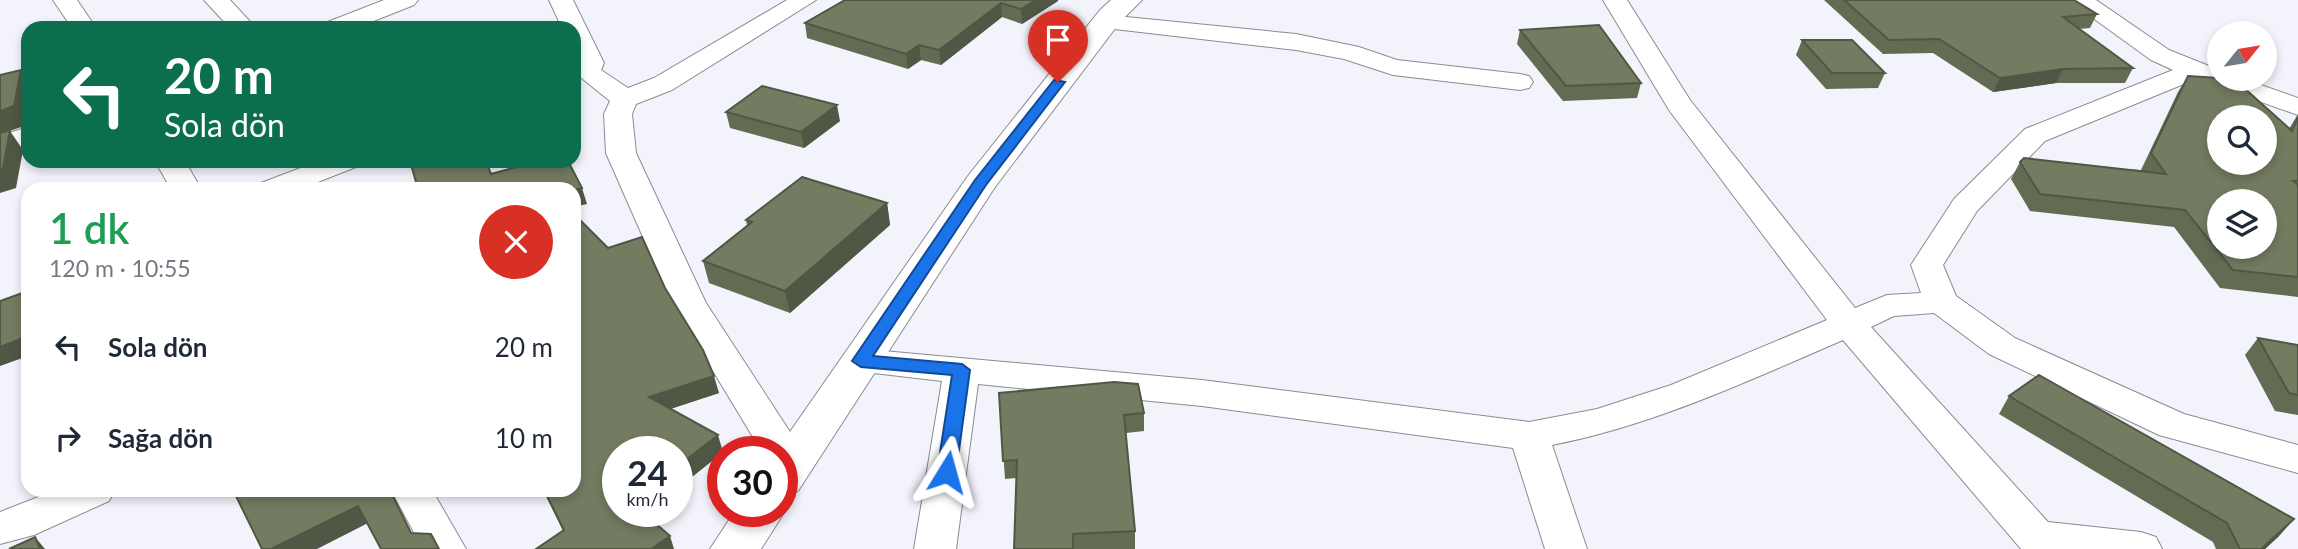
<!DOCTYPE html>
<html lang="tr">
<meta charset="utf-8">
<style>
:root{--surface:#fff;--page:#f6f6f7;--text:#1f2937;--muted:#747a83}
body{margin:0;font-family:Lato,sans-serif;background:var(--page);color:var(--text);height:100vh;display:flex;flex-direction:column;font-size:26px;white-space:nowrap}
*{box-sizing:border-box;margin:0}
p{font-size:23px;color:var(--muted)}
.icon{flex:none;width:38px;height:38px;fill:none;stroke:currentColor;stroke-width:2;stroke-linecap:round;stroke-linejoin:round}
.map{position:relative;flex:1;overflow:hidden}
.sheet{position:absolute;left:21px;top:182px;width:560px;height:315px;display:flex;flex-direction:column;background:var(--surface);border-radius:21px;box-shadow:0 4px 10px #0003}
.sheet>*{flex:none}
.guide{position:absolute;left:21px;top:21px;width:560px;height:147px;border-radius:21px;box-shadow:0 4px 10px #0003;background:#0b6e4f;color:#fff;overflow:hidden}
.needle{width:46px;rotate:60deg}
.tools{position:absolute;left:2207px;top:21px;display:grid;gap:14px}
.tools a{display:grid;place-items:center;width:70px;height:70px;border-radius:50%;background:var(--surface);box-shadow:0 4px 10px #0003;font-size:35px}
.speed{position:absolute;left:602px;top:436px;display:flex;gap:14px;font-size:35px;font-weight:700;text-align:center}
.speed>*{display:grid;place-content:center;width:91px;height:91px;border-radius:50%;background:var(--surface);box-shadow:0 4px 10px #0003;line-height:1}
.speed small{font-size:18px;font-weight:400}
.speed .limit{border:10px solid #d22;background:#fff;color:#111}
.pin{position:absolute;display:grid;place-items:center;width:60px;height:60px;color:#fff;margin:-72px -30px;border-radius:50% 50% 50% 0;rotate:-45deg;box-shadow:0 0 7px #0007}
.pin .icon{rotate:45deg}
.me{position:absolute;width:77px;margin:-38px;rotate:8deg;stroke-linejoin:round;filter:drop-shadow(0 0 5px #0008)}
.turn{display:flex;align-items:center;gap:24px;height:147px;padding:0 28px;font-size:32px}
.turn .icon{width:91px;height:91px;stroke-width:2.5}
.turn b{display:block;font-size:49px;line-height:60px}
.round{display:grid;place-items:center;flex:none;width:74px;height:74px;border-radius:37px;background:var(--page)}
.head{display:flex;align-items:center;justify-content:space-between;height:119px;padding:0 28px}
h1{font-size:42px;font-weight:600;line-height:52px;color:#1e9e55}
ul{padding:0;list-style:none}
li{display:flex;align-items:center;gap:21px;height:91px;padding:0 28px}
li div{flex:1}
li b{display:block;font-size:26px}
li em{font-style:normal}
.map>svg:first-child{display:block}
</style>
<div class="map">
<svg width="2298" height="549" viewBox="0 0 2298 549">
<rect width="100%" height="100%" fill="#f3f3fc"/>
<g fill="none" stroke-linecap="round" stroke-linejoin="round">
<!-- street casing -->
<g stroke="#8b8b92" stroke-width="2">
<g id="street">
<polygon points="53,0 77,0 96,28 72,28"/>
<polygon points="204,0 230,0 256,28 230,28"/>
<polygon points="384,0 418,0 414,5 356,28 322,28 325,23"/>
<polygon points="549,0 573,0 604,63 601,70 628,88 654,78 787,0 816,0 672,90 636,104 632,114 636,153 706,303 805,455 811,465 805,475 791,480 782,477 782,452 762,452 672,303 606,153 604,114 610,101 574,72 578,63 574,54 574,28 562,28"/>
<path d="M1603,0H1627L1690,100L1855,308L1887,295L1921,293L1911,265L1954,199L2025,129L2173,70L2151,60L2068,0H2096L2169,50L2219,70V79H2244L2298,98V115L2196,79L2045,141L1977,211L1943,265L1956,296L2015,338L2184,414L2298,445V473L2159,435L1989,354L1934,313L1894,316L1871,327L2048,522L2141,532L2156,537L2162,549H2021L1843,340C1748,381 1654,425 1552,445L1587,549H1545L1513,448L1202,406L978,384L956,549H914L942,381L848,370L843,361L848,352L861,349L1202,380L1529,422L1597,409L1671,385L1827,320L1669,110Z"/>
<polygon points="1106,15 1296,34 1359,47 1397,60 1520,74 1529,76 1533,82 1529,88 1520,90 1393,75 1344,59 1296,50 1097,27 1094,22 1097,17"/>
<polygon points="28,127 28,145 0,154 0,136"/>
<polygon points="155,161 185,161 201,189 171,189"/>
<polygon points="319,161 361,161 356,167 300,189 257,189 261,183"/>
<polygon points="56,490 115,490 109,501 34,535 0,544 0,512"/>
<polygon points="391,490 432,490 466,549 423,549"/>
</g>
</g>
<!-- secondary casing -->
<g stroke="#8b8b92" stroke-width="2">
<g id="secondary">
<polygon points="1111,0 1142,0 1120,22 995,187 798,491 782,496 782,452 776,452 968,176 1100,10"/>
<polygon points="782,506 785,511 761,549 710,549 735,511 782,511"/>
</g>
</g>
<!-- street -->
<use href="#street" fill="#fff" fill-rule="evenodd"/>
<!-- secondary -->
<use href="#secondary" fill="#fff" fill-rule="evenodd"/>
</g>
<!-- wall -->
<g fill="#636b53">
<polygon points="845,0 1058,1 1022,24 1002,17 941,65 921,60 908,69 807,38 805,23"/>
<polygon points="1824,0 2074,0 2097,14 2090,28 2079,29 2133,68 2125,83 2056,83 1993,92 1933,53 1883,54"/>
<polygon points="1520,30 1641,83 1637,98 1563,101 1517,44"/>
<polygon points="1802,40 1885,73 1878,88 1826,89 1796,55"/>
<polygon points="2188,76 2289,129 2298,114 2298,297 2220,288 2174,227 2030,211 2011,179 2020,162 2141,170 2178,92"/>
<polygon points="726,112 840,121 804,148 730,128"/>
<polygon points="887,203 890,225 790,313 709,283 703,261 747,226 746,220"/>
<polygon points="608,248 665,288 719,393 670,409 723,452 677,489 677,452 563,531 543,490 574,490"/>
<polygon points="2258,338 2298,345 2298,415 2275,411 2245,355"/>
<polygon points="999,393 1144,413 1144,431 1126,433 1135,531 1135,549 1014,549 1016,478 1005,479"/>
<polygon points="2009,396 2294,519 2278,537 2265,549 2216,549 2213,542 1999,414"/>
</g>
<!-- shaded-wall -->
<g fill="#505744">
<polygon points="1036,0 1058,0 1058,1 1022,24 1021,9"/>
<polygon points="1001,3 1002,17 941,65 939,50"/>
<polygon points="919,45 921,60 908,69 906,54"/>
<polygon points="2063,69 2056,83 1993,92 2000,78"/>
<polygon points="21,70 28,81 28,117 27,125 10,131 23,150 16,188 0,193 0,111"/>
<polygon points="837,105 840,121 804,148 801,132"/>
<polygon points="582,188 587,204 574,207 574,190"/>
<polygon points="887,203 890,225 790,313 785,291"/>
<polygon points="28,336 28,356 0,366 0,347"/>
<polygon points="714,376 719,393 655,414 649,397"/>
<polygon points="718,435 723,452 677,489 677,467"/>
<polygon points="358,506 368,523 317,549 271,549"/>
<polygon points="2294,519 2278,537 2265,549 2261,549"/>
<polygon points="670,536 674,549 651,549"/>
<polygon points="35,537 45,549 40,549"/>
</g>
<!-- building -->
<g fill="#737c61" stroke="#505744" stroke-width="2" fill-rule="evenodd">
<polygon points="845,0 1036,0 1021,9 1001,3 939,50 919,45 906,54 805,23"/>
<polygon points="1844,0 2074,0 2097,14 2063,17 2133,68 2063,69 2000,78 1939,39 1889,40"/>
<polygon points="1599,25 1641,83 1566,86 1520,30"/>
<polygon points="1802,40 1852,40 1885,73 1832,73"/>
<polygon points="21,70 14,106 0,111 0,75"/>
<path d="M2188,76L2234,79L2292,131L2298,117V181H2293L2298,185V277L2233,270L2185,210L2040,194L2020,162L2024,158L2166,174L2151,153ZM2219,117H2264V163H2219ZM2219,201H2264V247H2219Z"/>
<polygon points="762,86 837,105 801,132 726,112"/>
<polygon points="10,130 3,168 0,169 0,133"/>
<polygon points="410,161 486,161 491,174 539,161 568,161 582,188 574,190 574,189 418,189"/>
<polygon points="802,177 887,203 785,291 703,261 752,222 746,220"/>
<polygon points="574,214 608,248 642,237 665,288 703,350 714,376 649,397 718,435 677,467 677,452 618,452 618,511 641,511 670,536 651,549 536,549 564,530 544,490 574,490"/>
<polygon points="28,291 28,336 0,347 0,301"/>
<polygon points="2258,338 2298,345 2298,395 2289,393"/>
<polygon points="2039,375 2294,519 2261,549 2240,549 2227,523 2009,396"/>
<polygon points="1114,382 1138,384 1144,413 1124,415 1135,531 1073,534 1073,549 1014,549 1017,460 1003,461 999,393"/>
<polygon points="233,490 390,490 411,533 431,534 439,549 381,549 358,506 271,549 262,549"/>
<polygon points="35,537 40,549 9,549"/>
</g>
<!-- route -->
<polygon fill="#1a73e8" stroke="#114b97" stroke-width="2" points="1054,80 1065,82 986,185 873,356 962,364 970,370 956,472 947,479 937,472 952,375 861,367 852,361 975,180"/>
</svg>
<div class="tools">
<a><svg class="needle" viewBox="-14 -14 28 28"><path d="M0-13l5 13h-10z" fill="#e53935"/><path d="M0 13l5-13h-10z" fill="#747a83"/></svg></a>
<a><svg class="icon" aria-label="search" viewBox="0 0 24 24"><circle cx="10" cy="10" r="6"/><path d="M15 15l6 6"/></svg></a>
<a><svg class="icon" aria-label="layers" viewBox="0 0 24 24"><path d="M12 4l9 5-9 5-9-5zM3 14l9 5 9-5"/></svg></a>
</div>
<div class="speed"><div>24<small>km/h</small></div><div class="limit">30</div></div>
<div class="pin" style="left:1058px;top:82px;background:#d93025"><svg class="icon" aria-label="arrive" viewBox="0 0 24 24"><path d="M6 21V4h12l-3 4 3 4H6"/></svg></div>
<svg class="me" style="left:947px;top:472px" viewBox="-20 -20 40 40"><path d="M0-17L14 15 0 8-14 15z" fill="#1a73e8" stroke="#fff" stroke-width="4"/></svg>
<div class="guide">
<div class="turn"><svg class="icon" aria-label="left" viewBox="0 0 24 24"><path d="M17 20v-9H6M10 6l-5 5 5 5"/></svg><div><b>20 m</b>Sola dön</div></div>
</div>
<section class="sheet">
<div class="head"><div><h1>1 dk</h1><p>120 m · 10:55</p></div><a class="round" style="background:#d93025;color:#fff"><svg class="icon" aria-label="close" viewBox="0 0 24 24"><path d="M6 6l12 12M18 6L6 18"/></svg></a></div>
<ul>
<li><svg class="icon" aria-label="left" viewBox="0 0 24 24"><path d="M17 20v-9H6M10 6l-5 5 5 5"/></svg><div><b>Sola dön</b></div><em>20 m</em></li>
<li><svg class="icon" aria-label="right" viewBox="0 0 24 24"><path d="M7 20v-9h11M14 6l5 5-5 5"/></svg><div><b>Sağa dön</b></div><em>10 m</em></li>
</ul>
</section>
</div>
